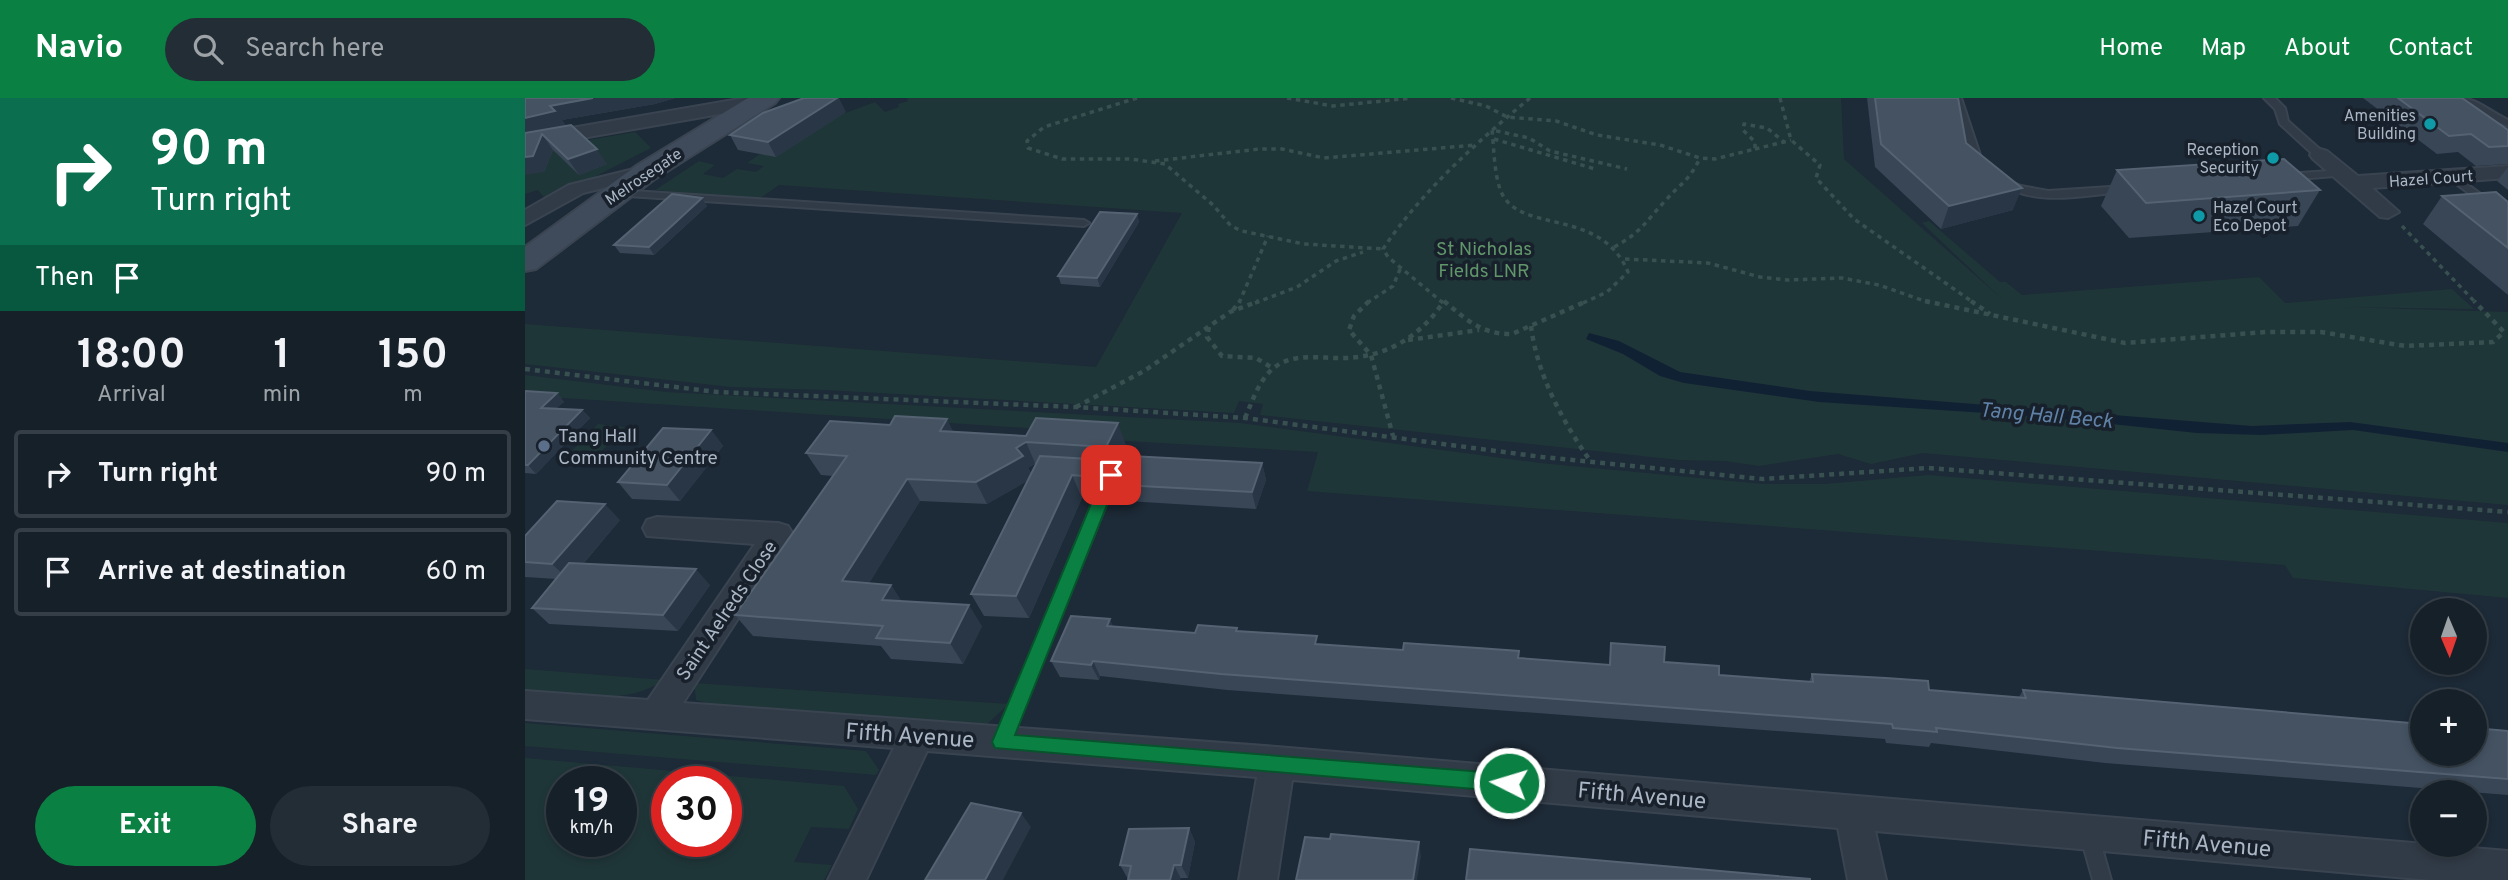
<!DOCTYPE html>
<meta charset="utf-8">
<style>
:root{--surface:#162029;--page:#232d35;--text:#f1f3f6;--muted:#9ea3a8;--line:#353e46;--accent:#0b8043}
body{margin:0;font-family:Overpass,sans-serif;background:var(--page);color:var(--text);height:100vh;display:flex;flex-direction:column;font-size:26px;white-space:nowrap}
*{box-sizing:border-box;margin:0}
p{font-size:23px;color:var(--muted)}
.icon{flex:none;width:38px;height:38px;fill:none;stroke:currentColor;stroke-width:2;stroke-linecap:round;stroke-linejoin:round}
.map{position:relative;flex:1;overflow:hidden}
.drawer{display:flex;flex-direction:column;background:var(--surface);width:525px}
.drawer>*{flex:none}
.banner{background:#0b6e4f;color:#fff;overflow:hidden}
.needle{width:46px;rotate:178deg}
.fabs{position:absolute;left:1885px;top:500px;display:grid;gap:14px}
.fabs a{display:grid;place-items:center;width:77px;height:77px;border-radius:50%;background:var(--surface);box-shadow:0 4px 10px #0003,0 0 0 2px var(--line);font-size:35px}
.speed{position:absolute;left:21px;top:668px;display:flex;gap:14px;font-size:35px;font-weight:700;text-align:center}
.speed>*{display:grid;place-content:center;width:91px;height:91px;border-radius:50%;background:var(--surface);box-shadow:0 4px 10px #0003,0 0 0 2px var(--line);line-height:1}
.speed small{font-size:18px;font-weight:400}
.speed .limit{border:10px solid #d22;background:#fff;color:#111}
.pin{position:absolute;display:grid;place-items:center;width:60px;height:60px;color:#fff;margin:-30px;border-radius:14px;box-shadow:0 4px 10px #0006}
.me{position:absolute;width:77px;margin:-38px;rotate:275deg;stroke-linejoin:round;filter:drop-shadow(0 0 5px #0008)}
.turn{display:flex;align-items:center;gap:24px;height:147px;padding:0 35px;font-size:32px}
.turn .icon{width:91px;height:91px;stroke-width:2.5}
.turn b{display:block;font-size:49px;line-height:60px}
.then{display:flex;align-items:center;height:66px;padding:0 35px;background:#0003;gap:14px;font-size:26px}
.eta{display:flex;justify-content:space-evenly;align-items:center;height:119px;text-align:center}
.eta b{font-size:42px;font-weight:700;line-height:49px}
.action{display:flex;gap:14px;margin-top:auto;padding:14px 35px}
.action a{flex:1;height:80px;border-radius:42px;background:var(--accent);color:#fff;font-size:28px;font-weight:700;line-height:80px;text-align:center}
.action a+a{background:var(--page);color:var(--text)}
ul{padding:0;list-style:none}
li{display:flex;align-items:center;gap:21px;height:88px;margin:0 14px 10px;padding:0 21px;border:4px solid var(--line);border-radius:7px}
li div{flex:1}
li b{display:block;font-size:26px}
li em{font-style:normal}
header{display:flex;align-items:center;gap:42px;box-sizing:border-box;height:98px;padding:0 35px;background:var(--accent);color:#fff}
header strong{font-size:33px}
nav{display:flex;gap:38px;margin-inline-start:auto;font-size:24px}
.search{width:490px;height:63px;background:var(--page);display:flex;align-items:center;gap:18px;box-sizing:border-box;padding:0 24px;border-radius:38px;color:var(--muted);font-size:26px}
main{display:flex;flex:1;min-height:0}
.map>svg:first-child{display:block}
</style>
<header>
<strong>Navio</strong>
<div class="search"><svg class="icon" aria-label="search" viewBox="0 0 24 24"><circle cx="10" cy="10" r="6"/><path d="M15 15l6 6"/></svg>Search here</div>
<nav><a>Home</a><a>Map</a><a>About</a><a>Contact</a></nav>
</header>
<main>
<section class="drawer">
<div class="banner">
<div class="turn"><svg class="icon" aria-label="right" viewBox="0 0 24 24"><path d="M7 20v-9h11M14 6l5 5-5 5"/></svg><div><b>90 m</b>Turn right</div></div>
<div class="then">Then<svg class="icon" aria-label="arrive" viewBox="0 0 24 24"><path d="M6 21V4h12l-3 4 3 4H6"/></svg></div>
</div>
<div class="eta">
<div><b>18:00</b><p>Arrival</p></div>
<div><b>1</b><p>min</p></div>
<div><b>150</b><p>m</p></div>
</div>
<ul>
<li><svg class="icon" aria-label="right" viewBox="0 0 24 24"><path d="M7 20v-9h11M14 6l5 5-5 5"/></svg><div><b>Turn right</b></div><em>90 m</em></li>
<li><svg class="icon" aria-label="arrive" viewBox="0 0 24 24"><path d="M6 21V4h12l-3 4 3 4H6"/></svg><div><b>Arrive at destination</b></div><em>60 m</em></li>
</ul>
<div class="action"><a>Exit</a><a>Share</a></div>
</section>
<div class="map">
<svg width="1983" height="782" viewBox="0 0 1983 782">
<rect width="100%" height="100%" fill="#1d2a37"/>
<!-- green -->
<g fill="#1f3638" fill-rule="evenodd">
<polygon points="382,0 1316,0 1319,61 1476,200 1397,125 1404,123 1475,184 1481,184 1497,197 1734,179 1760,205 1927,191 1949,211 1818,209 1983,214 1983,407 1398,355 1346,366 1313,356 1234,368 1200,363 1154,362 735,317 738,306 714,303 709,315 301,292 206,289 0,266 0,226 571,269 657,115 254,87 234,101 130,92 174,63 190,67 178,76 198,80 212,71 231,74 239,68 222,65 262,37 350,4 360,14 374,9 373,6 383,3"/>
<polygon points="110,34 126,50 22,103 13,92 0,96 0,53"/>
<polygon points="0,277 141,294 715,325 1015,365 1238,386 1300,386 1403,377 1983,425 1983,500 1768,480 1760,467 782,393 793,354 513,338 517,331 8,298 0,306"/>
<path d="M73,326L100,329C82,347 70,367 42,364L44,356Z"/>
<path d="M0,571L139,582C99,610 46,595 0,592Z"/>
<polygon points="169,585 484,606 462,626 184,606 171,602"/>
<polygon points="0,625 341,653 354,672 351,677 0,648"/>
<path d="M0,660L319,688L333,711L324,731L286,729L269,764L307,767L299,782H0ZM96,684V744H37V684ZM142,684H201V744H142Z"/>
</g>
<!-- water -->
<polygon fill="#112134" points="1064,235 1094,243 1155,274 1285,293 1727,328 1825,324 1983,345 1983,354 1828,332 1736,337 1672,335 1520,319 1294,304 1159,285 1135,278 1098,256 1061,241"/>
<g fill="none" stroke-linecap="round" stroke-linejoin="round">
<!-- lane casing -->
<g stroke="#3a4451" stroke-width="4">
<g id="lane">
<polygon points="1426,0 1436,0 1457,63 1456,65 1447,63"/>
<polygon points="1739,0 1750,0 1760,10 1763,23 1799,55 1799,59 1791,59 1755,26 1750,11"/>
<path d="M1934,0C1952,0 1967,15 1983,22V28L1961,19Z"/>
<polygon points="1818,72 1823,75 1822,77 1760,82 1755,79 1760,76"/>
<polygon points="1927,75 1983,116 1983,124 1923,80 1923,76"/>
<path d="M1479,81L1496,88L1523,93L1600,88L1605,91C1598,96 1587,95 1578,96C1546,100 1501,106 1474,84Z"/>
<polygon points="92,92 559,122 564,125 559,128 88,97 87,95"/>
<polygon points="550,370 586,372 593,377 485,644 483,649 477,652 471,649 469,644 577,382 545,379 543,375 545,371"/>
<polygon points="1564,727 1570,730 1573,736 1586,782 1568,782 1555,736 1558,730"/>
</g>
</g>
<!-- street casing -->
<g stroke="#3a4451" stroke-width="4">
<g id="street">
<polygon points="220,0 242,0 244,3 235,9 0,50 0,38"/>
<polygon points="1795,51 1802,53 1833,78 1983,68 1983,80 1847,90 1874,114 1863,120 1855,119 1788,61 1785,57 1788,53"/>
<polygon points="121,68 131,74 128,78 58,95 0,127 0,112 44,87"/>
<polygon points="132,419 253,425 263,428 268,436 158,605 752,649 1983,753 1983,782 1905,782 1350,733 1361,782 1323,782 1313,730 767,682 752,782 714,782 732,679 402,653 341,782 303,782 369,650 0,621 0,593 123,602 230,446 122,438 118,430 122,422"/>
</g>
</g>
<!-- secondary casing -->
<g stroke="#3a4451" stroke-width="4">
<polygon id="secondary" points="223,0 254,0 250,5 131,80 11,171 0,173 0,149 111,68"/>
</g>
<!-- path-far1 -->
<g stroke="#385050" stroke-width="3.5" stroke-dasharray="4.5 4.5" stroke-linecap="butt">
<polyline points="612,0 519,29 502,43 503,50 537,61 606,61 640,66 688,107 706,128 717,133 779,146 858,151"/>
<polyline points="762,0 808,8 887,0"/>
<polyline points="926,0 961,8 982,19 1031,23 1072,37 1135,47 1175,60 1190,61 1230,51 1230,44 1218,32 1219,26 1242,30 1259,44 1266,42"/>
<polyline points="1255,0 1266,42 1295,67 1291,80 1329,121 1449,205"/>
<polyline points="969,41 1070,71"/>
<polyline points="1230,51 1259,44"/>
<polyline points="630,63 734,51 757,51 799,60 951,47"/>
<polyline points="1877,128 1951,205"/>
<path d="M1089,149C1117,134 1120,124 1141,102C1157,84 1164,83 1175,60"/>
<polyline points="1100,161 1183,165 1235,179 1263,182 1317,180 1354,187 1405,205"/>
<polyline points="919,203 921,205"/>
<polyline points="714,205 743,138"/>
<polyline points="730,205 772,189 811,163 838,154"/>
<polyline points="842,205 868,188 876,169"/>
<path d="M918,205L863,159L858,151C896,94 952,44 1005,0"/>
<path d="M1058,205L1082,194L1103,174C1075,107 991,138 975,91C969,74 969,50 967,32L1004,40L1025,53L1102,71"/>
</g>
<!-- path -->
<g stroke="#385050" stroke-width="4.5" stroke-dasharray="5 5" stroke-linecap="butt">
<polyline points="844,203 829,218 824,232 846,257 868,338"/>
<path d="M919,203C940,221 958,237 987,236L1062,203"/>
<polyline points="1400,203 1600,245 1741,234 1796,234 1880,248 1968,244 1979,234 1949,203"/>
<polyline points="1446,203 1465,216"/>
<polyline points="708,212 715,203"/>
<path d="M1006,228C1012,277 1038,324 1066,364"/>
<polyline points="684,229 682,239 697,258 731,260 749,271"/>
<polyline points="883,242 954,232"/>
<polyline points="0,271 192,294 551,309 720,320 1017,359 1238,381 1403,370 1983,414"/>
<polyline points="551,309 619,273 705,214 734,203"/>
<path d="M720,320C728,302 734,281 750,269C769,255 792,260 814,260C858,261 895,240 919,203"/>
</g>
<!-- lane -->
<use href="#lane" fill="#313b47" fill-rule="evenodd"/>
<!-- street -->
<use href="#street" fill="#313b47" fill-rule="evenodd"/>
<!-- secondary -->
<use href="#secondary" fill="#3f4b5b" fill-rule="evenodd"/>
</g>
<!-- wall -->
<g fill="#384656" fill-rule="evenodd">
<polygon points="0,0 150,0 130,6 37,22 41,28 82,66 54,77 28,52 19,74"/>
<polygon points="1342,0 1433,0 1441,45 1488,112 1416,131 1350,69"/>
<polygon points="1838,0 1937,0 1983,32 1983,66 1951,68 1933,54 1912,56"/>
<polygon points="321,14 251,59 213,52 205,37"/>
<polygon points="1983,69 1983,92 1972,83"/>
<polygon points="1592,72 1795,92 1773,128 1604,140 1576,108"/>
<polygon points="1917,98 1983,104 1983,197 1898,126"/>
<polygon points="177,100 182,108 129,157 95,155 89,147"/>
<polygon points="612,116 614,124 575,189 536,186 533,178"/>
<polygon points="0,293 32,295 39,304 31,310 57,312 65,320 11,376 0,375"/>
<polygon points="186,332 198,348 155,403 107,401 93,384"/>
<path d="M428,334L601,347L596,357L737,365L741,382L731,411L586,402L579,386L585,371L567,370L573,384L566,401L557,400L504,520L459,518L446,496L502,383L462,406L395,403L344,485L366,487L376,503L457,528L438,566L366,561L356,548L228,538L210,517L308,378L296,377L281,355ZM511,365L506,375L503,370Z"/>
<polygon points="95,422 58,466 185,487 153,533 24,526 7,510 31,481 0,479 0,438"/>
<polygon points="589,529 670,535 712,530 713,533 794,546 878,552 994,553 994,560 1084,567 1086,545 1139,564 1194,577 1284,584 1287,576 1404,592 1494,599 1498,592 1983,633 1983,697 1580,665 1406,645 1404,649 1361,645 1360,641 702,592 575,578 574,582 535,579 526,563"/>
<polygon points="664,730 670,744 663,780 603,781 595,767"/>
</g>
<!-- shaded-wall -->
<g fill="#283645">
<polygon points="68,0 150,0 130,6 37,22 41,28 0,37 0,20 25,8"/>
<polygon points="312,0 314,0 321,14 251,59 243,44"/>
<polygon points="17,36 28,52 19,74 0,77 0,59"/>
<polygon points="72,51 82,66 54,77 43,61"/>
<polygon points="1497,90 1488,112 1416,131 1424,108"/>
<polygon points="177,100 182,108 129,157 124,149"/>
<polygon points="612,116 614,124 575,189 572,180"/>
<polygon points="32,295 39,304 23,318 16,310"/>
<polygon points="57,312 65,320 11,376 3,367"/>
<polygon points="422,321 433,343 415,333"/>
<polygon points="593,325 601,347 591,367 586,357 591,369 590,371 581,349"/>
<polygon points="186,332 198,348 155,403 142,387"/>
<polygon points="501,344 510,365 503,370 508,380 462,406 451,384"/>
<polygon points="564,361 573,384 566,401 557,378"/>
<polygon points="737,365 741,382 731,411 727,394"/>
<polygon points="547,377 557,400 504,520 491,498"/>
<polygon points="382,381 395,403 332,505 317,483"/>
<polygon points="80,406 95,422 44,482 27,466"/>
<polygon points="171,471 185,487 153,533 138,517"/>
<polygon points="366,487 380,508 357,502"/>
<polygon points="444,507 457,528 438,566 425,545"/>
<polygon points="585,521 592,537 582,528"/>
<polygon points="568,563 575,578 574,582 566,567"/>
<polygon points="496,715 506,729 478,782 460,782"/>
<polygon points="664,730 670,744 663,780 656,767"/>
<polygon points="894,744 896,758 892,782 888,782"/>
<polygon points="649,767 656,781 655,782 645,782"/>
</g>
<!-- building -->
<g fill="#445262" stroke="#546272" stroke-width="2">
<polygon points="0,0 68,0 25,8 30,13 0,20"/>
<polygon points="279,0 312,0 243,44 205,37 238,15"/>
<polygon points="1350,0 1433,0 1441,45 1497,90 1424,108 1356,46"/>
<polygon points="1873,0 1937,0 1983,32 1983,48 1964,49 1946,36 1924,38"/>
<polygon points="46,27 72,51 43,61 17,36 8,58 0,59 0,35"/>
<polygon points="1759,61 1795,92 1621,105 1592,72"/>
<polygon points="1971,94 1983,104 1983,150 1917,98"/>
<polygon points="147,96 177,100 124,149 89,147"/>
<polygon points="575,114 612,116 572,180 533,178"/>
<polygon points="0,293 32,295 16,310 57,312 3,367 0,367"/>
<polygon points="370,318 422,321 415,333 501,338 511,320 593,325 581,349 501,344 491,350 498,358 451,384 382,381 317,483 366,487 357,502 444,507 425,545 351,540 358,528 210,517 322,358 281,355 305,323 365,327"/>
<polygon points="138,330 186,332 142,387 93,384"/>
<polygon points="586,357 737,365 727,394 579,386 589,362"/>
<polygon points="515,358 564,361 557,378 547,377 491,498 446,496"/>
<polygon points="32,403 80,406 27,466 0,464 0,438"/>
<polygon points="44,465 171,471 138,517 7,510"/>
<polygon points="546,518 585,521 582,528 670,535 673,527 712,530 711,533 792,538 790,546 878,552 879,545 953,550 994,553 993,560 1085,567 1086,545 1140,549 1139,564 1194,568 1194,577 1288,584 1287,576 1361,580 1403,583 1404,592 1501,600 1498,592 1897,626 1897,656 1950,656 1950,630 1983,633 1983,681 1592,650 1411,630 1412,634 1368,630 1367,626 696,576 568,563 566,567 526,563"/>
<polygon points="446,705 496,715 460,782 400,782"/>
<polygon points="664,730 656,767 649,767 645,782 603,782 606,768 595,767 604,731"/>
<polygon points="806,736 894,744 888,782 771,782 780,739 805,741"/>
<polygon points="945,751 1285,781 1285,782 941,782"/>
</g>
<!-- route -->
<polygon fill="#0b8043" stroke="#07532c" stroke-width="2" points="586,371 594,377 490,637 984,676 991,679 993,685 991,692 984,694 470,650 467,644 578,377"/>
<!-- markers -->
<g fill="#0f9aa8" stroke="#17202b" stroke-width="2.5">
<circle cx="1905" cy="26" r="7"/>
<circle cx="1748" cy="60" r="7"/>
<circle cx="1674" cy="118" r="7"/>
</g>
<circle fill="#5c6f8a" stroke="#17202b" stroke-width="2.5" cx="19" cy="348" r="7"/>
<g text-anchor="middle" stroke-width="7" stroke-linejoin="round" paint-order="stroke">
<!-- far-poi labels -->
<g font-size="16" fill="#aab6c5" stroke="#17202b" text-anchor="end">
<text x="1891" y="23">Amenities<tspan x="1891" dy="18">Building</tspan></text>
<text x="1734" y="57">Reception<tspan x="1734" dy="18">Security</tspan></text>
<text x="1688" y="115" text-anchor="start">Hazel Court<tspan x="1688" dy="18">Eco Depot</tspan></text>
</g>
<!-- far-street labels -->
<g font-size="16" fill="#aab6c5" stroke="#17202b">
<text transform="translate(118 78) rotate(-34)" y="6">Melrosegate</text>
<text transform="translate(1906 80) rotate(-4)" y="6">Hazel Court</text>
</g>
<!-- park labels -->
<g font-size="19" fill="#61966b" stroke="#17202b">
<text x="959" y="157">St Nicholas<tspan x="959" dy="22">Fields LNR</tspan></text>
</g>
<!-- poi labels -->
<g font-size="19" fill="#aab6c5" stroke="#17202b" text-anchor="start">
<text x="33" y="344">Tang Hall<tspan x="33" dy="22">Community Centre</tspan></text>
</g>
<!-- street labels -->
<g font-size="19" fill="#aab6c5" stroke="#17202b">
<text transform="translate(201 512) rotate(-56)" y="7">Saint Aelreds Close</text>
</g>
<!-- water labels -->
<g font-size="21" font-style="italic" fill="#6082a7" stroke="#17202b">
<text transform="translate(1521 317) rotate(5)" y="7">Tang Hall Beck</text>
</g>
<!-- near-street labels -->
<g font-size="23" fill="#aab6c5" stroke="#17202b">
<text transform="translate(385 637) rotate(4)" y="8">Fifth Avenue</text>
<text transform="translate(1117 697) rotate(5)" y="8">Fifth Avenue</text>
<text transform="translate(1682 745) rotate(5)" y="8">Fifth Avenue</text>
</g>
</g>
</svg>
<div class="fabs">
<a><svg class="needle" viewBox="-14 -14 28 28"><path d="M0-13l5 13h-10z" fill="#e53935"/><path d="M0 13l5-13h-10z" fill="#9ea3a8"/></svg></a>
<a>+</a>
<a>−</a>
</div>
<div class="speed"><div>19<small>km/h</small></div><div class="limit">30</div></div>
<div class="pin" style="left:586px;top:377px;background:#d93025"><svg class="icon" aria-label="arrive" viewBox="0 0 24 24"><path d="M6 21V4h12l-3 4 3 4H6"/></svg></div>
<svg class="me" style="left:984px;top:685px" viewBox="-20 -20 40 40"><circle r="17" fill="#0b8043" stroke="#fff" stroke-width="3"/><path d="M0-11L8 9 0 5-8 9z" fill="#fff"/></svg>
</div>
</main>
